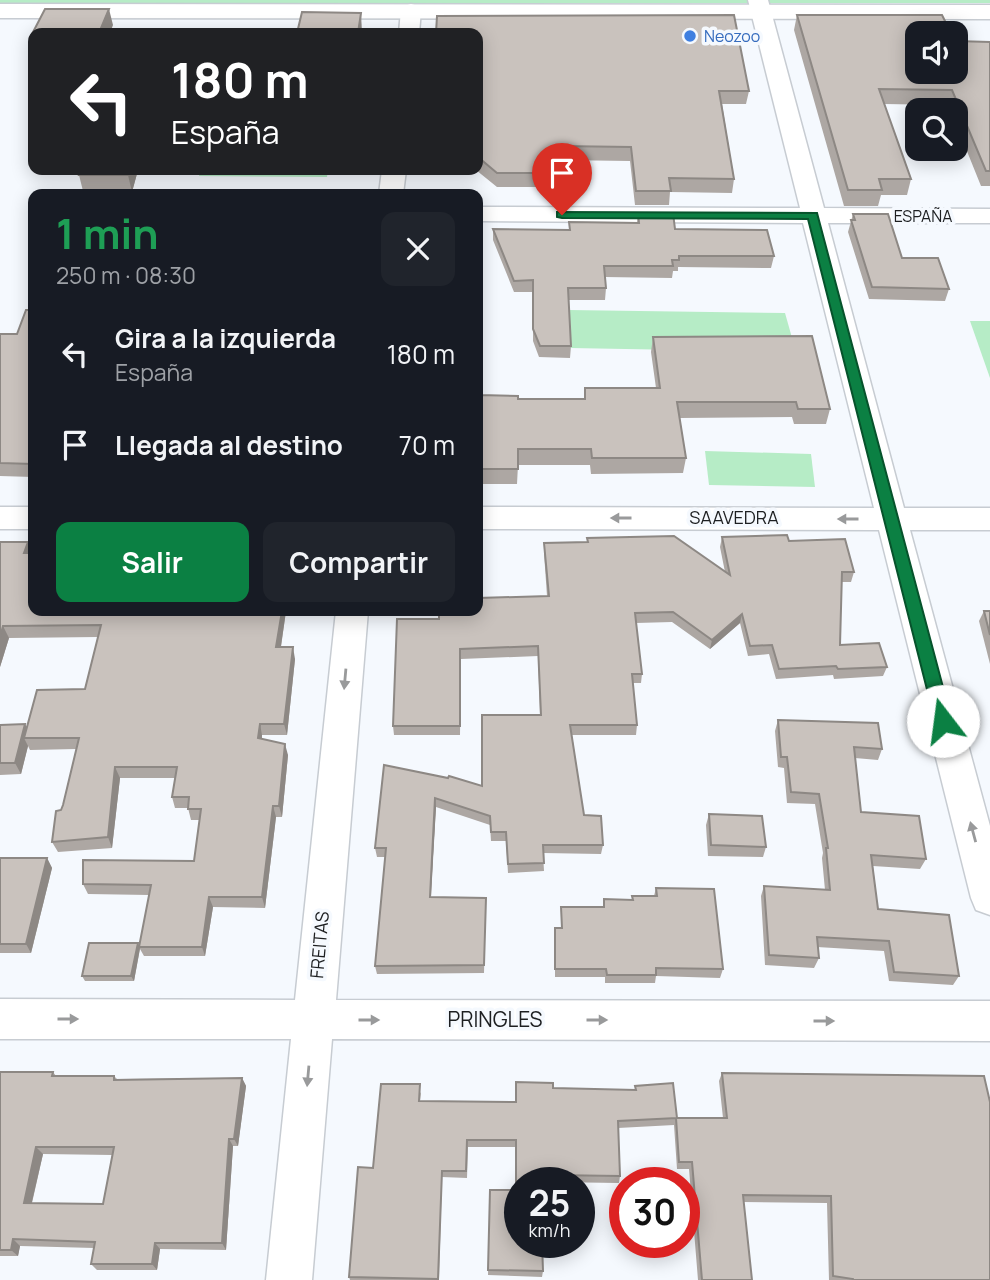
<!DOCTYPE html>
<html lang="es">
<meta charset="utf-8">
<style>
:root{--surface:#171b24;--page:#20242c;--text:#f1f3f6;--muted:#9ea1a6;--accent:#0b8043}
body{margin:0;font-family:Manrope,sans-serif;background:var(--page);color:var(--text);height:100vh;display:flex;flex-direction:column;font-size:26px;white-space:nowrap}
*{box-sizing:border-box;margin:0}
p{font-size:23px;color:var(--muted)}
.icon{flex:none;width:38px;height:38px;fill:none;stroke:currentColor;stroke-width:2;stroke-linecap:round;stroke-linejoin:round}
.map{position:relative;flex:1;overflow:hidden}
.sheet{position:absolute;left:28px;top:189px;width:455px;height:427px;display:flex;flex-direction:column;background:var(--surface);border-radius:14px;box-shadow:0 4px 18px #0003}
.sheet>*{flex:none}
.hud{position:absolute;left:28px;top:28px;width:455px;height:147px;border-radius:14px;box-shadow:0 4px 18px #0003;background:#202124;color:#fff;overflow:hidden}
.tools{position:absolute;left:905px;top:21px;display:grid;gap:14px}
.tools a{display:grid;place-items:center;width:63px;height:63px;border-radius:14px;background:var(--surface);box-shadow:0 4px 18px #0003;font-size:35px}
.speed{position:absolute;left:504px;top:1167px;display:flex;gap:14px;font-size:35px;font-weight:700;text-align:center}
.speed>*{display:grid;place-content:center;width:91px;height:91px;border-radius:50%;background:var(--surface);box-shadow:0 4px 18px #0003;line-height:1}
.speed small{font-size:18px;font-weight:400}
.speed .limit{border:10px solid #d22;background:#fff;color:#111}
.pin{position:absolute;display:grid;place-items:center;width:60px;height:60px;color:#fff;margin:-72px -30px;border-radius:50% 50% 50% 0;rotate:-45deg;box-shadow:0 0 7px #0007}
.pin .icon{rotate:45deg}
.me{position:absolute;width:77px;margin:-38px;rotate:345deg;stroke-linejoin:round;filter:drop-shadow(0 0 5px #0008)}
.turn{display:flex;align-items:center;gap:24px;height:147px;padding:0 28px;font-size:32px}
.turn .icon{width:91px;height:91px;stroke-width:2.5}
.turn b{display:block;font-size:49px;line-height:60px}
.round{display:grid;place-items:center;flex:none;width:74px;height:74px;border-radius:14px;background:var(--page)}
.overview{display:flex;align-items:center;justify-content:space-between;height:119px;padding:0 28px}
h1{font-size:42px;font-weight:700;line-height:52px;color:#1e9e55}
.button{display:flex;gap:14px;margin-top:auto;padding:14px 28px}
.button a{flex:1;height:80px;border-radius:14px;background:var(--accent);color:#fff;font-size:28px;font-weight:700;line-height:80px;text-align:center}
.button a+a{background:var(--page);color:var(--text)}
ul{padding:0;list-style:none}
li{display:flex;align-items:center;gap:21px;height:91px;padding:0 28px}
li div{flex:1}
li b{display:block;font-size:26px}
li em{font-style:normal}
.map>svg:first-child{display:block}
</style>
<div class="map">
<svg width="990" height="1280" viewBox="0 0 990 1280">
<rect width="100%" height="100%" fill="#f5f9fe"/>
<!-- green -->
<g fill="#b6ecc6">
<rect x="0" y="0" width="990" height="3"/>
<polygon points="201,170 328,170 327,177 199,176"/>
<polygon points="568,310 785,313 796,352 570,348"/>
<polygon points="970,321 990,321 990,378"/>
<polygon points="705,451 811,454 815,487 709,485"/>
</g>
<g fill="none" stroke-linecap="round" stroke-linejoin="round">
<!-- minor casing -->
<g stroke="#c7ccd2" stroke-width="3">
<g id="minor">
<polygon points="748,0 768,0 824,208 990,209 990,223 828,223 904,508 990,508 990,530 910,530 990,826 990,915 976,910 971,898 879,530 478,529 478,507 874,508 803,223 478,221 478,207 800,208"/>
<polygon points="411,4 418,6 421,10 419,33 399,33 401,10 404,6"/>
<polygon points="382,170 406,170 403,194 379,194"/>
<rect x="0" y="507" width="33" height="22"/>
<polygon points="336,611 368,611 336,1000 990,1001 990,1041 332,1039 312,1280 266,1280 291,1039 0,1039 0,999 295,1000"/>
</g>
</g>
<!-- secondary casing -->
<g stroke="#c7ccd2" stroke-width="3">
<polygon id="secondary" points="0,4 990,5 990,19 0,18"/>
</g>
<!-- minor -->
<use href="#minor" fill="#fff" fill-rule="evenodd"/>
<!-- secondary -->
<use href="#secondary" fill="#fff" fill-rule="evenodd"/>
</g>
<!-- wall -->
<g fill="#ada7a3" fill-rule="evenodd">
<polygon points="797,15 917,72 990,42 990,186 981,186 956,124 956,110 950,110 947,105 884,104 911,179 907,195 881,195 878,206 844,206 794,30"/>
<polygon points="478,33 749,91 746,104 722,104 734,179 732,193 670,192 669,205 635,205 630,161 560,160 559,187 497,187 476,170 478,170"/>
<polygon points="81,170 138,170 132,192 83,191 79,175"/>
<polygon points="638,213 675,229 774,256 771,268 678,267 678,271 673,271 672,278 605,277 606,288 605,300 568,300 571,346 570,358 539,357 533,341 533,292 514,292 493,240 493,229 569,230 569,222 637,223"/>
<polygon points="853,214 902,258 949,289 945,301 869,299 848,232"/>
<polygon points="33,310 33,477 0,476 0,334 17,334"/>
<polygon points="478,324 479,395 518,399 584,399 585,388 656,388 651,352 653,337 830,409 826,424 794,424 792,417 680,418 686,458 683,473 591,474 590,465 518,465 517,484 478,484"/>
<polygon points="722,537 789,541 854,572 851,582 842,582 840,645 887,667 883,676 834,679 833,675 776,679 769,654 748,656 740,623 710,649 672,622 636,623 642,674 641,683 633,683 637,725 636,735 572,735 584,815 603,845 601,854 543,853 544,871 508,873 506,841 491,841 490,825 436,807 431,897 486,898 484,973 377,974 375,966 385,857 377,857 375,848 384,765 482,786 540,715 538,656 461,659 460,735 394,735 393,726 439,619 547,596 544,553 544,543 587,542 587,538 725,572 720,547"/>
<polygon points="0,542 28,542 32,553 286,611 281,647 295,659 287,735 262,735 262,739 288,755 282,817 276,817 265,908 213,907 205,956 144,956 140,949 134,981 85,981 82,976 139,946 149,895 88,894 83,884 194,861 200,820 191,820 188,808 175,808 172,797 175,778 120,778 112,848 58,852 52,842 63,805 76,749 30,750 28,746 21,774 0,775 0,725 25,724 27,728 85,689 98,637 9,638 0,667"/>
<polygon points="984,611 990,611 990,664 979,621"/>
<polygon points="778,720 882,749 878,760 855,758 861,812 926,859 920,869 873,866 878,909 959,976 953,985 889,981 884,951 817,947 819,958 814,968 765,965 761,896 764,886 825,890 822,858 823,853 815,804 787,803 784,768 778,767 775,731"/>
<polygon points="709,814 766,847 763,857 708,856 706,825"/>
<polygon points="0,858 47,858 52,868 31,953 0,953"/>
<polygon points="656,888 723,969 720,978 656,976 655,983 605,983 605,977 555,977 555,928 561,928 561,907 603,907 604,899 632,900 632,896 654,896"/>
<path d="M0,1072H53L56,1076H114L117,1079L242,1078L246,1086L238,1146H233L226,1250L160,1249L157,1270H97L91,1264L94,1248L20,1246L18,1256H0ZM43,1154L112,1155L103,1204L32,1203Z"/>
<polygon points="722,1073 990,1280 829,1280 827,1203 743,1202 752,1280 698,1280 689,1169 677,1169 674,1125 618,1128 620,1176 619,1183 552,1182 520,1183 543,1271 542,1277 488,1275 490,1190 515,1190 515,1147 468,1147 467,1178 442,1177 439,1280 350,1280 349,1277 373,1168 421,1092 420,1101 516,1102 553,1088 635,1090 635,1086 677,1118 723,1118 719,1081"/>
</g>
<!-- shaded-wall -->
<g fill="#8d8884">
<polygon points="109,9 113,25 110,33 99,33"/>
<polygon points="361,13 362,33 358,33"/>
<polygon points="130,170 138,170 132,192 128,175"/>
<polygon points="28,542 33,553 24,553"/>
<polygon points="282,611 286,611 279,659 276,647"/>
<polygon points="742,614 740,623 710,649 712,640"/>
<polygon points="3,626 9,638 0,667 0,637"/>
<polygon points="293,647 295,659 287,735 284,724"/>
<polygon points="25,724 30,735 24,738 28,746 21,774 15,763"/>
<polygon points="260,724 262,735 261,750 258,738"/>
<polygon points="285,744 288,755 282,817 279,806"/>
<polygon points="115,767 120,778 112,848 108,837"/>
<polygon points="435,798 436,807 430,906 430,897"/>
<polygon points="273,806 276,817 265,908 262,897"/>
<polygon points="47,858 52,868 31,953 26,944"/>
<polygon points="209,897 213,907 205,956 202,947"/>
<polygon points="138,943 140,948 134,981 131,976"/>
<polygon points="242,1078 246,1086 238,1146 234,1139"/>
<polygon points="229,1139 233,1146 226,1250 222,1243"/>
<polygon points="36,1147 43,1154 30,1210 24,1203"/>
<polygon points="13,1239 20,1246 18,1256 11,1250"/>
<polygon points="155,1243 160,1249 157,1270 152,1264"/>
</g>
<!-- building -->
<g fill="#c9c2bd" stroke="#8d8884" stroke-width="2" fill-rule="evenodd">
<polygon points="45,9 109,9 99,33 33,33 33,36 31,36"/>
<polygon points="302,12 361,13 358,33 297,33"/>
<polygon points="734,15 749,91 719,91 734,179 669,178 671,191 636,191 631,147 560,146 560,173 497,173 478,157 478,33 436,33 437,16"/>
<polygon points="797,15 942,15 951,33 917,33 917,72 956,72 956,41 990,42 990,171 986,171 952,90 879,89 911,179 879,179 882,190 848,190"/>
<polygon points="81,170 130,170 128,175 79,175"/>
<polygon points="638,213 673,213 675,229 767,230 774,256 679,256 679,260 672,260 673,266 604,266 606,288 568,288 571,346 540,346 533,329 533,280 514,281 493,229 570,230 569,222 639,223"/>
<polygon points="853,214 888,214 902,258 938,258 949,289 872,287 851,220 855,220"/>
<polygon points="26,310 33,310 33,464 0,463 0,334 17,334"/>
<polygon points="478,324 479,395 518,396 518,399 585,399 585,388 660,388 653,337 812,336 830,409 798,409 796,402 677,402 686,458 592,458 591,449 518,449 518,469 478,469"/>
<polygon points="787,535 789,541 845,539 854,572 842,572 840,645 879,643 887,667 838,669 836,666 779,669 772,645 750,646 742,614 712,640 673,612 635,613 642,674 632,674 637,725 570,725 584,815 601,816 603,845 543,845 544,863 508,864 506,832 491,832 490,816 435,798 430,897 486,898 484,965 375,966 386,848 375,848 384,765 448,778 449,776 482,786 482,715 541,715 538,646 460,649 460,726 393,726 397,619 439,619 439,611 478,611 478,598 549,596 544,543 588,542 587,538 674,536 730,575 722,537"/>
<polygon points="0,542 28,542 24,553 33,553 33,611 282,611 276,647 293,647 284,724 260,724 258,738 285,744 279,806 273,806 262,897 209,897 202,947 139,947 151,885 83,884 83,860 194,861 201,809 188,809 189,797 172,797 177,767 115,767 108,837 52,842 56,811 61,810 63,805 79,738 24,738 37,690 85,689 101,625 3,626 0,637"/>
<polygon points="984,611 990,611 990,635"/>
<polygon points="778,720 878,723 882,749 854,747 861,812 919,816 926,859 871,855 878,909 949,915 959,976 894,972 889,941 817,937 819,958 769,955 764,886 830,890 826,848 828,848 819,794 791,792 787,757 781,757"/>
<polygon points="25,724 15,763 0,763 0,725"/>
<polygon points="709,814 762,816 766,847 711,845"/>
<polygon points="0,858 47,858 26,944 0,944"/>
<polygon points="656,888 714,889 723,969 656,968 656,975 607,975 606,969 555,969 555,928 562,928 561,907 604,907 604,899 633,900 632,896 657,896"/>
<polygon points="89,943 138,943 131,976 82,976"/>
<path d="M0,1072H53L52,1076H114V1080L242,1078L234,1139H229L222,1243H155L152,1264H91L95,1242L13,1239L11,1250H0ZM36,1147H114L103,1204L24,1203Z"/>
<polygon points="722,1073 984,1076 990,1102 990,1280 853,1280 853,1279 833,1276 831,1196 743,1195 752,1280 702,1280 692,1162 679,1162 676,1118 618,1121 620,1176 551,1175 552,1183 520,1183 520,1242 542,1242 543,1271 488,1270 490,1190 516,1190 516,1140 467,1140 466,1171 442,1171 438,1279 349,1277 358,1167 373,1168 381,1084 420,1084 419,1101 516,1102 516,1082 553,1083 553,1088 636,1090 635,1086 673,1083 677,1118 727,1118"/>
</g>
<!-- one-way arrows -->
<defs><path id="oneway-solid" d="M-6-.8H1V-3.2L6.5 0L1 3.2V.8H-6Z" transform="scale(1.75)"/></defs>
<g fill="#999a9b">
<use href="#oneway-solid" transform="translate(621 518) rotate(-180)"/>
<use href="#oneway-solid" transform="translate(848 519) rotate(-180)"/>
<use href="#oneway-solid" transform="translate(345 679) rotate(95)"/>
<use href="#oneway-solid" transform="translate(973 832) rotate(-105)"/>
<use href="#oneway-solid" transform="translate(68 1019)"/>
<use href="#oneway-solid" transform="translate(369 1020)"/>
<use href="#oneway-solid" transform="translate(597 1020)"/>
<use href="#oneway-solid" transform="translate(824 1021)"/>
<use href="#oneway-solid" transform="translate(308 1076) rotate(95)"/>
</g>
<!-- route -->
<polygon fill="#0b8043" stroke="#07532c" stroke-width="2" points="557,212 817,213 952,721 949,726 938,726 935,721 808,219 562,218 557,217"/>
<!-- markers -->
<circle fill="#3f7fe0" stroke="#f5f9fe" stroke-width="2.5" cx="690" cy="36" r="7"/>
<g text-anchor="middle" stroke-width="7" stroke-linejoin="round" paint-order="stroke">
<!-- far-shop labels -->
<g font-size="16" fill="#366cbe" stroke="#f5f9fe" text-anchor="start">
<text x="704" y="42">Neozoo</text>
</g>
<!-- far-street labels -->
<g font-size="16" fill="#1d1f21" stroke="#f5f9fe">
<text x="923" y="222">ESPAÑA</text>
</g>
<!-- street labels -->
<g font-size="18" fill="#1d1f21" stroke="#f5f9fe">
<text x="734" y="524">SAAVEDRA</text>
<text transform="translate(320 945) rotate(-85)" y="6">FREITAS</text>
</g>
<!-- near-street labels -->
<g font-size="21" fill="#1d1f21" stroke="#f5f9fe">
<text x="495" y="1027">PRINGLES</text>
</g>
</g>
</svg>
<div class="tools">
<a><svg class="icon" aria-label="sound" viewBox="0 0 24 24"><path d="M4 9h4l5-4v14l-5-4H4zM17 9q2 3 0 6"/></svg></a>
<a><svg class="icon" aria-label="search" viewBox="0 0 24 24"><circle cx="10" cy="10" r="6"/><path d="M15 15l6 6"/></svg></a>
</div>
<div class="speed"><div>25<small>km/h</small></div><div class="limit">30</div></div>
<div class="pin" style="left:562px;top:215px;background:#d93025"><svg class="icon" aria-label="arrive" viewBox="0 0 24 24"><path d="M6 21V4h12l-3 4 3 4H6"/></svg></div>
<svg class="me" style="left:943px;top:721px" viewBox="-20 -20 40 40"><circle r="19" fill="#fff"/><path d="M0-13L10 11 0 6-10 11z" fill="#0b8043"/></svg>
<div class="hud">
<div class="turn"><svg class="icon" aria-label="left" viewBox="0 0 24 24"><path d="M17 20v-9H6M10 6l-5 5 5 5"/></svg><div><b>180 m</b>España</div></div>
</div>
<section class="sheet">
<div class="overview"><div><h1>1 min</h1><p>250 m · 08:30</p></div><a class="round"><svg class="icon" aria-label="close" viewBox="0 0 24 24"><path d="M6 6l12 12M18 6L6 18"/></svg></a></div>
<ul>
<li><svg class="icon" aria-label="left" viewBox="0 0 24 24"><path d="M17 20v-9H6M10 6l-5 5 5 5"/></svg><div><b>Gira a la izquierda</b><p>España</p></div><em>180 m</em></li>
<li><svg class="icon" aria-label="arrive" viewBox="0 0 24 24"><path d="M6 21V4h12l-3 4 3 4H6"/></svg><div><b>Llegada al destino</b></div><em>70 m</em></li>
</ul>
<div class="button"><a>Salir</a><a>Compartir</a></div>
</section>
</div>
